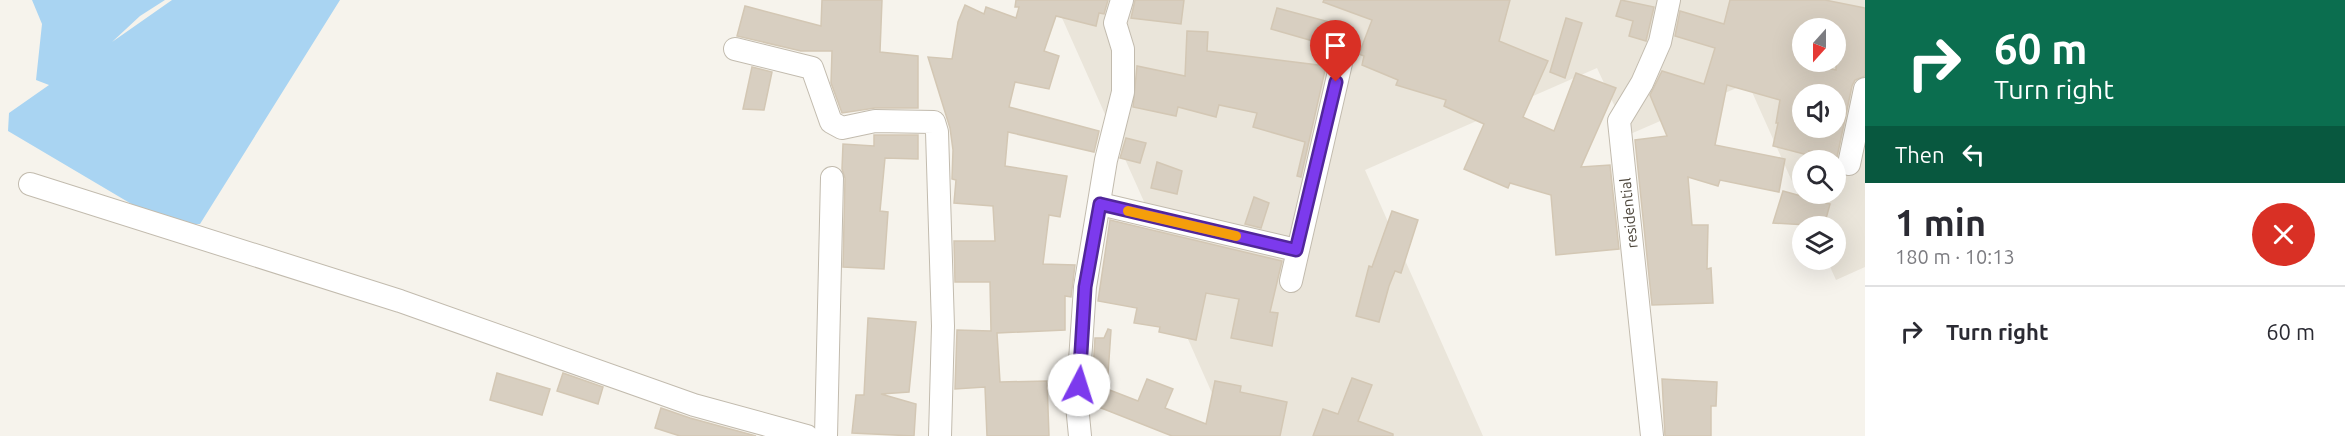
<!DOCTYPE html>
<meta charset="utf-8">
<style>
:root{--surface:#fff;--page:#f2f2f3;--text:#2b2b33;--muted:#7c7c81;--line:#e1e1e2}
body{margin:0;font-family:Ubuntu,sans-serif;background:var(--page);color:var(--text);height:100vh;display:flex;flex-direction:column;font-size:22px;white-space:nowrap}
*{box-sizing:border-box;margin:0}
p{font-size:20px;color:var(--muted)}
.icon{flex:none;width:33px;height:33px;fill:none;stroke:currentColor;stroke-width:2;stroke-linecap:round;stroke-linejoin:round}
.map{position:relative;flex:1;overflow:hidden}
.panel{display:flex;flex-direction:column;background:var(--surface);width:480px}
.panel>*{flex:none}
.top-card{background:#0b6e4f;color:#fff;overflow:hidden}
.needle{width:39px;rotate:201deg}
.fabs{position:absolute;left:1792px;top:18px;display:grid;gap:12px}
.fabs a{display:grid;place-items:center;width:54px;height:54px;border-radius:50%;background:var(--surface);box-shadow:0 6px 24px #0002;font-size:30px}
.pin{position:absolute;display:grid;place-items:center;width:51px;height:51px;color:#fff;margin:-62px -26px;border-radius:50% 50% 50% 0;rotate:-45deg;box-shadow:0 0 6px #0007}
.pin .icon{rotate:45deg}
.me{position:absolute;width:66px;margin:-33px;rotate:5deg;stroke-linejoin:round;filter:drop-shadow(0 0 4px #0008)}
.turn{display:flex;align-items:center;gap:21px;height:126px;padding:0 30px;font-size:27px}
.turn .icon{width:78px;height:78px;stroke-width:2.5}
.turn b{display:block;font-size:42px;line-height:51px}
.then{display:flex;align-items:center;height:57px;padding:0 30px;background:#0003;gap:12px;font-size:22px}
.round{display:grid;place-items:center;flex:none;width:63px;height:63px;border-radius:32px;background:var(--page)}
.headline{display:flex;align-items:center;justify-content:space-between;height:102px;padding:0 30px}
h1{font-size:36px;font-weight:600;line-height:45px}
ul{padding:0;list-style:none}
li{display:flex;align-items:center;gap:18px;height:90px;padding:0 30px;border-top:2px solid var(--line)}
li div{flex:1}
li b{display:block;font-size:22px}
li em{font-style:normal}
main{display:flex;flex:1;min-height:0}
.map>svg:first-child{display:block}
</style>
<main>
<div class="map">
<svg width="1865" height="436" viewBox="0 0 1865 436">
<rect width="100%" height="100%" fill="#f6f3ec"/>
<!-- residential -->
<path fill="#eae5da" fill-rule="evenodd" d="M1054,0H1865V267L1836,280L1827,260H1836V226H1812L1748,83L1628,135L1597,68L1365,170L1483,436H1231L1144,240L1158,233ZM1803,28H1836V62H1803ZM1803,94H1836V128H1803ZM1803,160H1836V194H1803Z"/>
<!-- water -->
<polygon fill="#a9d4f2" points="32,0 165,0 140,16 112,42 172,0 340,0 200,224 167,225 8,131 9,113 49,85 36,80 42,24"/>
<!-- building -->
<g fill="#d8cfc1" stroke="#d3c7b4" stroke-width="1.5" fill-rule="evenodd">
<polygon points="822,0 882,0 880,52 918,56 918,108 875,108 842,113 831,83 832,51 801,51 737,36 745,6 821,26"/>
<polygon points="1016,0 1108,0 1104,14 1099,13 1096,26 1056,16 1044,51 1059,56 1049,89 1015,82 1009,107 1099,131 1094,152 1008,132 1005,166 1067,176 1060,217 1049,215 1043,264 1075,265 1071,297 1065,296 1065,330 997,333 1000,382 1047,381 1049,436 987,436 985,387 955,389 957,330 991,331 990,282 955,282 954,241 995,241 993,206 954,203 956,180 952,179 953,150 950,128 928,57 952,59 958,22 965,5 984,14 986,7 1016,18 1019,7 1015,7"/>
<polygon points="1135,0 1184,0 1181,24 1131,18"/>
<polygon points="1324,0 1510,0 1499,41 1548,61 1523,117 1554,131 1576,73 1616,88 1581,167 1610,165 1619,249 1556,255 1551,195 1510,183 1508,188 1464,169 1484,124 1444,106 1446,100 1396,85 1398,80 1362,65 1364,56 1359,54 1372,20 1323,2"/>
<polygon points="1621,0 1654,7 1646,41 1629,36 1633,21 1616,16"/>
<path d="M1730,0H1825L1865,8V76L1855,80L1852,86L1837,157L1809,151L1808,155L1773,146L1778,123H1776L1780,100L1727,85L1715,145L1785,159L1779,192L1720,180L1718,186L1688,177L1692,225H1708L1707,269L1711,268L1713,303L1652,305L1635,140L1667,136L1650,95L1662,71L1704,84L1715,48L1675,36L1680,11L1724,24ZM1803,28H1836V70L1803,63ZM1803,94H1836V128H1803Z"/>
<polygon points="1277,8 1333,23 1327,45 1271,29"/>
<polygon points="1566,18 1582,23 1565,78 1550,72"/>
<polygon points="1187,31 1208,32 1207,51 1326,66 1301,177 1297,176 1305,142 1253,127 1257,113 1219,105 1216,117 1178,107 1176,116 1133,107 1137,66 1185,76"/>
<polygon points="752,67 772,72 764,110 743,109"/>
<polygon points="874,135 918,135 918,159 885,158 880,211 888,212 884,269 843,267 845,178 842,169 843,144 874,146"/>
<polygon points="1126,138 1146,143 1140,163 1120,158"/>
<polygon points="1157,162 1182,171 1177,194 1151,188"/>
<polygon points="1783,191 1830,204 1824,226 1773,223"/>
<polygon points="1254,197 1269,203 1261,228 1245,224"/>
<polygon points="1392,211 1418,220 1401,273 1395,271 1389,286 1379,322 1356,316 1369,266 1372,267"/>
<polygon points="1110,220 1282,261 1270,312 1278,313 1272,346 1231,338 1239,299 1206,293 1196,340 1159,332 1160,327 1134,323 1137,308 1098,301"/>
<polygon points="868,318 916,322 909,392 881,394 916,404 914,436 852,433 856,395 864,395"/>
<polygon points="1108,329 1111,330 1107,389 1138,401 1147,379 1173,389 1165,408 1206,424 1215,381 1241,386 1240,392 1287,402 1280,436 1172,436 1091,404 1095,338 1104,338"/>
<polygon points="497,373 550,389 542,415 490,400"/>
<polygon points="563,373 603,387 598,404 557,391"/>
<polygon points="1352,378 1372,385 1358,421 1393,434 1393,436 1313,436 1323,409 1338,414"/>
<polygon points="1662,379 1717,382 1716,406 1711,406 1711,436 1665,436"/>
<polygon points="661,408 690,418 756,436 680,436 655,428"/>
</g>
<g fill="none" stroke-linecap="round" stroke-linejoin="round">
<!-- street casing -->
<g stroke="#c2bbae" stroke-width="24">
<g id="street">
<polyline points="735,49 812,68 831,122 842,128 875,121 934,122 937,132 943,326 940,436"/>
<polyline points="1849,164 1865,89"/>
<polyline points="30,184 400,301 694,405 807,436"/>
<polyline points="1100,204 1296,250"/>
<polyline points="1291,281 1341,63"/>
<polyline points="826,436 832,178"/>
<polyline points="1080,436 1077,405 1085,287 1106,160 1123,92 1123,49 1115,23 1122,0"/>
<polyline points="1652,436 1619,121 1642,83 1660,42 1669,0"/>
</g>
</g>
<!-- street -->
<use href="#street" stroke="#fff" stroke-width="22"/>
</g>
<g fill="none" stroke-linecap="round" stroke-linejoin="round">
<!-- route casing -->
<g stroke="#51269a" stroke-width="15">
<polyline id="route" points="1079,385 1085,287 1100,204 1296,250 1336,82"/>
</g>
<!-- route -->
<use href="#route" stroke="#7c3aed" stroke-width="10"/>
<!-- slow -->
<polyline stroke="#f59e0b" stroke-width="10" points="1128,211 1236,236"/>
</g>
<g text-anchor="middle" stroke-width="5" stroke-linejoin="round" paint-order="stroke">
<!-- street labels -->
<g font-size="15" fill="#4b4439" stroke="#fff">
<text transform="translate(1629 213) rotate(-96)" y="5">residential</text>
</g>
</g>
</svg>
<div class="fabs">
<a><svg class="needle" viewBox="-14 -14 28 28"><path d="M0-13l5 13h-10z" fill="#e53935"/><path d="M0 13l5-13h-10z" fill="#7c7c81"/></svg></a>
<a><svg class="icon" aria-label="sound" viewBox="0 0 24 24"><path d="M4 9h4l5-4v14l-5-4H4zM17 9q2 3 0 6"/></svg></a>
<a><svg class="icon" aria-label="search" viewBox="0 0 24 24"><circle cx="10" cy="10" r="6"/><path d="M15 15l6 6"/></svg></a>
<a><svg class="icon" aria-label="layers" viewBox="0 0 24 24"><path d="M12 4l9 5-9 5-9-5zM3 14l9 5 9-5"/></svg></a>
</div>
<div class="pin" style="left:1336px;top:82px;background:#d93025"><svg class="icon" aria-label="arrive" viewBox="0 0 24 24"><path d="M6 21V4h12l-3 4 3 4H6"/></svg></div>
<svg class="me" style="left:1079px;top:385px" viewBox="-20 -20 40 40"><circle r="19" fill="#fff"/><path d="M0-13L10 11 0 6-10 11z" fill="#7c3aed"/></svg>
</div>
<section class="panel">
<div class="top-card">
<div class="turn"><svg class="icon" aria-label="right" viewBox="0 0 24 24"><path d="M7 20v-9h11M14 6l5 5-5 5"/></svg><div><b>60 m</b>Turn right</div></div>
<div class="then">Then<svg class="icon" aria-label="left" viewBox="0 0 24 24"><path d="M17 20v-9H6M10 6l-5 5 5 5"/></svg></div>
</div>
<div class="headline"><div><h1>1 min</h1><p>180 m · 10:13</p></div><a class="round" style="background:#d93025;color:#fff"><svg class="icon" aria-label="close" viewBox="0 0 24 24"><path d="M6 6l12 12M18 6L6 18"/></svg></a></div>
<ul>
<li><svg class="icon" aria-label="right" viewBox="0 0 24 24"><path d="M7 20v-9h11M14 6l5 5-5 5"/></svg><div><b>Turn right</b></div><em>60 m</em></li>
</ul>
</section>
</main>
